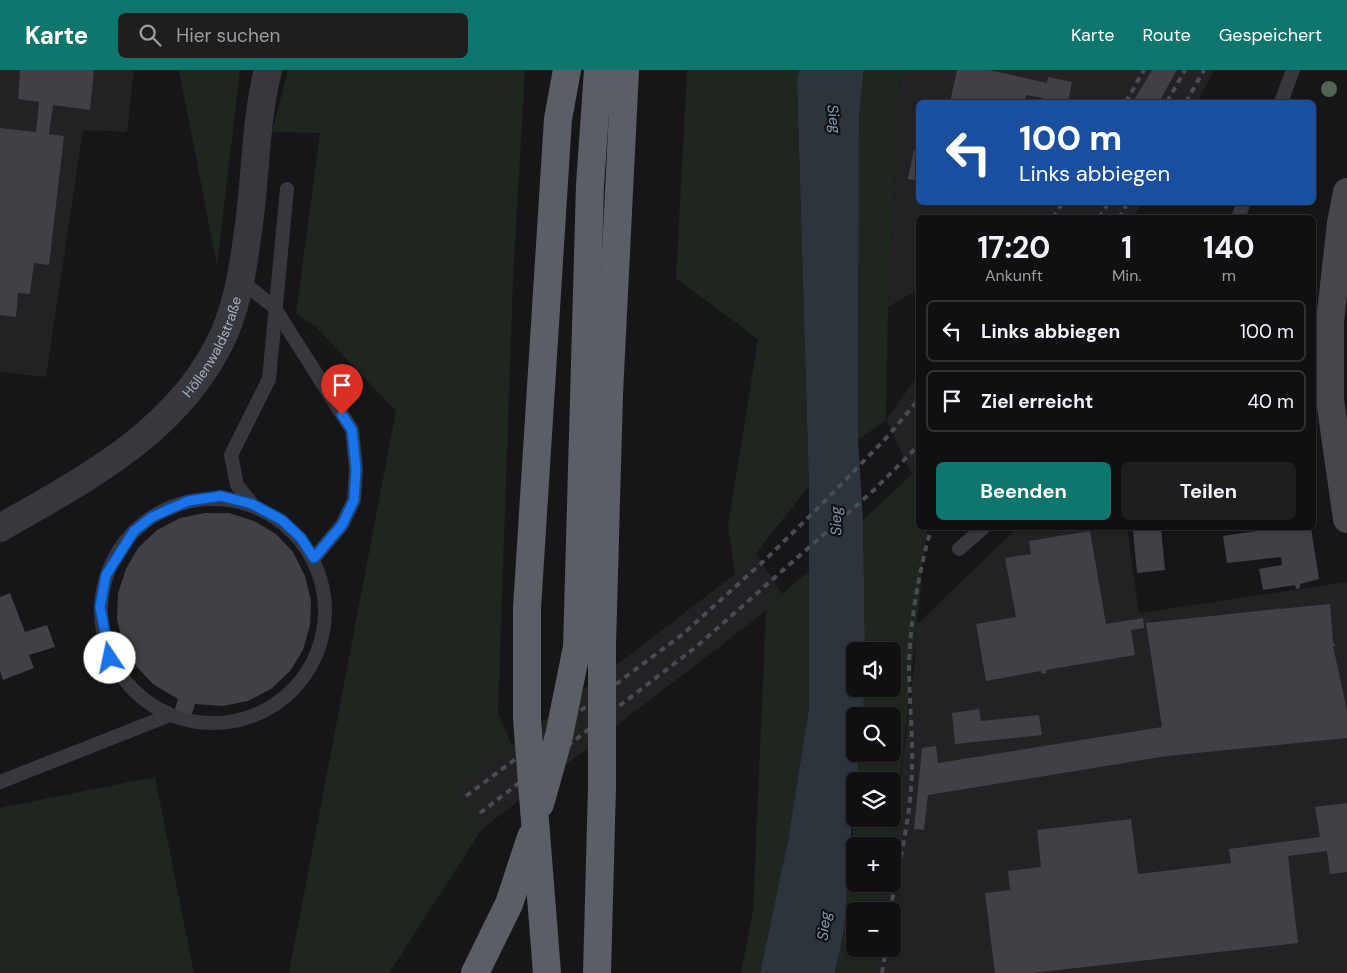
<!DOCTYPE html>
<html lang="de">
<meta charset="utf-8">
<style>
:root{--surface:#101012;--page:#1e1e20;--text:#f1f3f6;--muted:#9c9d9f;--line:#303032;--accent:#0f766e}
body{margin:0;font-family:"DM Sans",sans-serif;background:var(--page);color:var(--text);height:100vh;display:flex;flex-direction:column;font-size:19px;white-space:nowrap}
*{box-sizing:border-box;margin:0}
p{font-size:16px;color:var(--muted)}
.icon{flex:none;width:28px;height:28px;fill:none;stroke:currentColor;stroke-width:2;stroke-linecap:round;stroke-linejoin:round}
.map{position:relative;flex:1;overflow:hidden}
.panel{position:absolute;left:916px;top:145px;width:400px;height:315px;display:flex;flex-direction:column;background:var(--surface);border-radius:8px;box-shadow:0 1px 4px #0004,0 0 0 1px var(--line)}
.panel>*{flex:none}
.guide{position:absolute;left:916px;top:30px;width:400px;height:105px;border-radius:8px;box-shadow:0 1px 4px #0004,0 0 0 1px var(--line);background:#1a4fa0;color:#fff;overflow:hidden}
.controls{position:absolute;left:846px;top:572px;display:grid;gap:10px}
.controls a{display:grid;place-items:center;width:55px;height:55px;border-radius:8px;background:var(--surface);box-shadow:0 1px 4px #0004,0 0 0 1px var(--line);font-size:25px}
.pin{position:absolute;display:grid;place-items:center;width:42px;height:42px;color:#fff;margin:-51px -21px;border-radius:50% 50% 50% 0;rotate:-45deg;box-shadow:0 0 5px #0007}
.pin .icon{rotate:45deg}
.me{position:absolute;width:55px;margin:-28px;rotate:349deg;stroke-linejoin:round;filter:drop-shadow(0 0 4px #0008)}
.turn{display:flex;align-items:center;gap:18px;height:105px;padding:0 20px;font-size:22px}
.turn .icon{width:65px;height:65px;stroke-width:2.5}
.turn b{display:block;font-size:35px;line-height:42px}
.eta{display:flex;justify-content:space-evenly;align-items:center;height:85px;text-align:center}
.eta b{font-size:30px;font-weight:700;line-height:35px}
.button{display:flex;gap:10px;margin-top:auto;padding:10px 20px}
.button a{flex:1;height:58px;border-radius:8px;background:var(--accent);color:#fff;font-size:20px;font-weight:700;line-height:58px;text-align:center}
.button a+a{background:var(--page);color:var(--text)}
ul{padding:0;list-style:none}
li{display:flex;align-items:center;gap:15px;height:62px;margin:0 10px 8px;padding:0 10px;border:2px solid var(--line);border-radius:8px}
li div{flex:1}
li b{display:block;font-size:19px}
li em{font-style:normal}
header{display:flex;align-items:center;gap:30px;box-sizing:border-box;height:70px;padding:0 25px;background:var(--accent);color:#fff}
header strong{font-size:24px}
nav{display:flex;gap:28px;margin-inline-start:auto;font-size:18px}
.search{width:350px;height:45px;background:var(--page);display:flex;align-items:center;gap:12px;box-sizing:border-box;padding:0 18px;border-radius:8px;color:var(--muted);font-size:19px}
.map>svg:first-child{display:block}
</style>
<header>
<strong>Karte</strong>
<div class="search"><svg class="icon" aria-label="search" viewBox="0 0 24 24"><circle cx="10" cy="10" r="6"/><path d="M15 15l6 6"/></svg>Hier suchen</div>
<nav><a>Karte</a><a>Route</a><a>Gespeichert</a></nav>
</header>
<div class="map">
<svg width="1347" height="903" viewBox="0 0 1347 903">
<rect width="100%" height="100%" fill="#161618"/>
<!-- built -->
<g fill="#222225">
<polygon points="0,0 134,0 127,62 83,60 46,307 0,302"/>
<polygon points="900,0 1214,0 1197,32 919,32 919,132 1142,133 1134,147 919,148 919,219 888,237"/>
<polygon points="919,304 919,398 912,404 886,350"/>
<polygon points="1017,458 1127,458 1139,543 1347,512 1347,903 874,903 878,879 892,879 892,841 884,841 888,814 892,814 893,777 915,589 916,555"/>
<polygon points="756,483 782,524 766,541 482,759 456,718 735,504"/>
</g>
<!-- green -->
<g fill="#1e261f">
<polygon points="179,0 240,0 217,196"/>
<polygon points="288,0 525,0 513,210 498,644 512,675 456,718 482,759 389,903 289,903 396,341 315,256 296,244 320,63 272,62"/>
<polygon points="687,0 799,0 797,9 809,416 756,483 735,504 728,456 758,269 676,208"/>
<polygon points="864,0 900,0 888,237 886,350 858,370 859,45"/>
<polygon points="919,398 919,458 927,458 893,777 855,776 855,814 888,814 884,841 855,841 855,879 878,879 874,903 835,903 844,860 855,734 855,749 892,749 892,711 857,711 859,684 892,684 892,646 862,646 865,619 892,619 892,581 865,581 863,450"/>
<polygon points="809,501 809,638 788,771 760,903 741,903 753,840 766,541 782,524"/>
<polygon points="155,707 194,903 0,903 0,738"/>
</g>
<!-- water -->
<polygon fill="#2c353c" points="799,0 864,0 859,45 858,370 863,450 865,581 855,581 855,619 865,619 862,646 855,646 855,684 859,684 857,711 855,711 844,860 835,903 760,903 788,771 809,638 809,416 797,9"/>
<!-- building -->
<g fill="#404145">
<polygon points="20,0 94,0 90,40 53,35 49,64 64,66 49,195 34,193 30,224 18,223 16,247 0,245 0,58 36,62 39,32 18,29"/>
<polygon points="957,0 989,0 1047,13 1048,7 1072,12 1068,32 1042,32 1043,28 1026,25 1025,32 950,32"/>
<polygon points="1152,0 1177,0 1159,32 1133,32"/>
<polygon points="914,80 919,81 919,111 908,109"/>
<polygon points="205,443 229,443 254,451 276,464 293,482 305,506 311,531 310,555 303,580 290,601 271,619 248,631 223,636 195,634 191,647 174,642 178,629 153,614 136,596 123,574 117,549 118,523 126,499 138,478 157,460 180,448"/>
<polygon points="1161,458 1165,500 1137,503 1133,460"/>
<polygon points="1277,458 1311,458 1319,509 1300,514 1300,518 1296,519 1295,515 1263,520 1259,499 1282,495 1281,487 1227,493 1223,466"/>
<polygon points="1090,461 1106,554 1143,548 1144,558 1131,560 1135,585 1046,600 1046,603 1042,604 1041,601 986,611 976,554 1016,547 1005,488 1031,484 1029,471"/>
<polygon points="10,523 25,562 47,555 55,577 29,585 34,598 3,610 0,601 0,527"/>
<polygon points="1330,534 1333,572 1336,576 1333,576 1347,640 1347,668 1167,686 928,725 924,760 914,759 922,678 936,676 938,693 1162,657 1146,553 1276,539 1279,537 1279,539"/>
<polygon points="979,639 981,651 1039,645 1042,665 955,674 952,643"/>
<polygon points="1347,733 1347,802 1330,804 1327,781 1288,786 1298,873 1032,903 995,903 985,823 1010,820 1008,801 1041,797 1037,760 1131,749 1138,804 1231,793 1229,779 1320,767 1315,737"/>
</g>
<g fill="none" stroke-linecap="round" stroke-linejoin="round">
<!-- service -->
<g stroke="#37383d" stroke-width="14">
<polyline points="1281,32 1293,0"/>
<polyline points="1238,148 1244,132"/>
<polyline points="240,210 274,237 352,360 356,399 354,430 342,455 314,488"/>
<circle cx="213" cy="541" r="112"/>
<polyline points="252,434 237,415 231,385 269,309 287,119"/>
<polyline points="959,479 983,458"/>
<polyline points="0,712 165,647"/>
</g>
<!-- tertiary -->
<path stroke="#37383d" stroke-width="28" id="s1" d="M0,458C87,408 181,360 224,264C240,227 245,185 250,146C256,97 256,48 268,0"/>
<!-- secondary -->
<polyline stroke="#45474d" stroke-width="28" points="1347,122 1341,153 1330,251 1330,330 1347,449"/>
<!-- trunk -->
<g stroke="#5b5e65" stroke-width="28">
<polyline points="527,538 558,49 567,0"/>
<polyline points="602,575 609,324 625,0"/>
<polyline points="577,577 590,115 598,0"/>
<polyline points="475,903 509,834 531,767"/>
<polyline points="597,903 602,716"/>
</g>
<!-- rail -->
<g stroke="#4a4c52" stroke-width="4" stroke-dasharray="6 5" stroke-linecap="butt">
<polyline points="1126,32 1144,0"/>
<polyline points="1167,32 1185,0"/>
<polyline points="1186,32 1204,0"/>
<polyline points="1053,148 1063,132"/>
<polyline points="1099,148 1109,132"/>
<polyline points="1119,148 1128,132"/>
<polyline points="466,726 683,564 766,489 823,433 888,366 919,329"/>
<polyline points="480,743 696,577 874,420 919,375"/>
<path d="M890,841C899,793 912,743 912,695C913,662 909,629 909,596C910,549 919,503 931,458"/>
<polyline points="882,903 886,879"/>
</g>
<!-- trunk-bridge -->
<g stroke="#5b5e65" stroke-width="28">
<polyline points="527,538 527,649 547,903"/>
<polyline points="602,716 602,575"/>
<polyline points="540,734 559,666 577,577"/>
</g>
</g>
<!-- trees -->
<circle fill="#506452" cx="1329" cy="19" r="8"/>
<g fill="none" stroke-linecap="round" stroke-linejoin="round">
<!-- route casing -->
<g stroke="#114b97" stroke-width="12">
<polyline id="route" points="110,588 100,537 106,505 134,461 152,447 188,431 221,426 252,434 282,450 301,468 314,488 342,455 354,430 356,399 352,360 342,345"/>
</g>
<!-- route -->
<use href="#route" stroke="#1a73e8" stroke-width="9"/>
</g>
<g text-anchor="middle" stroke-width="4.5" stroke-linejoin="round" paint-order="stroke">
<!-- street labels -->
<g font-size="14" fill="#a8adb8" stroke="#111113">
<text dy="5" stroke="none"><textPath href="#s1" startOffset="285">Höllenwaldstraße</textPath></text>
</g>
<!-- water labels -->
<g font-size="15" font-style="italic" fill="#7f9bb3" stroke="#111113">
<text transform="translate(834 49) rotate(83)" y="5">Sieg</text>
<text transform="translate(836 451) rotate(-91)" y="5">Sieg</text>
<text transform="translate(824 856) rotate(-84)" y="5">Sieg</text>
</g>
</g>
</svg>
<div class="controls">
<a><svg class="icon" aria-label="sound" viewBox="0 0 24 24"><path d="M4 9h4l5-4v14l-5-4H4zM17 9q2 3 0 6"/></svg></a>
<a><svg class="icon" aria-label="search" viewBox="0 0 24 24"><circle cx="10" cy="10" r="6"/><path d="M15 15l6 6"/></svg></a>
<a><svg class="icon" aria-label="layers" viewBox="0 0 24 24"><path d="M12 4l9 5-9 5-9-5zM3 14l9 5 9-5"/></svg></a>
<a>+</a>
<a>−</a>
</div>
<div class="pin" style="left:342px;top:345px;background:#d93025"><svg class="icon" aria-label="arrive" viewBox="0 0 24 24"><path d="M6 21V4h12l-3 4 3 4H6"/></svg></div>
<svg class="me" style="left:110px;top:588px" viewBox="-20 -20 40 40"><circle r="19" fill="#fff"/><path d="M0-13L10 11 0 6-10 11z" fill="#1a73e8"/></svg>
<div class="guide">
<div class="turn"><svg class="icon" aria-label="left" viewBox="0 0 24 24"><path d="M17 20v-9H6M10 6l-5 5 5 5"/></svg><div><b>100 m</b>Links abbiegen</div></div>
</div>
<section class="panel">
<div class="eta">
<div><b>17:20</b><p>Ankunft</p></div>
<div><b>1</b><p>Min.</p></div>
<div><b>140</b><p>m</p></div>
</div>
<ul>
<li><svg class="icon" aria-label="left" viewBox="0 0 24 24"><path d="M17 20v-9H6M10 6l-5 5 5 5"/></svg><div><b>Links abbiegen</b></div><em>100 m</em></li>
<li><svg class="icon" aria-label="arrive" viewBox="0 0 24 24"><path d="M6 21V4h12l-3 4 3 4H6"/></svg><div><b>Ziel erreicht</b></div><em>40 m</em></li>
</ul>
<div class="button"><a>Beenden</a><a>Teilen</a></div>
</section>
</div>
